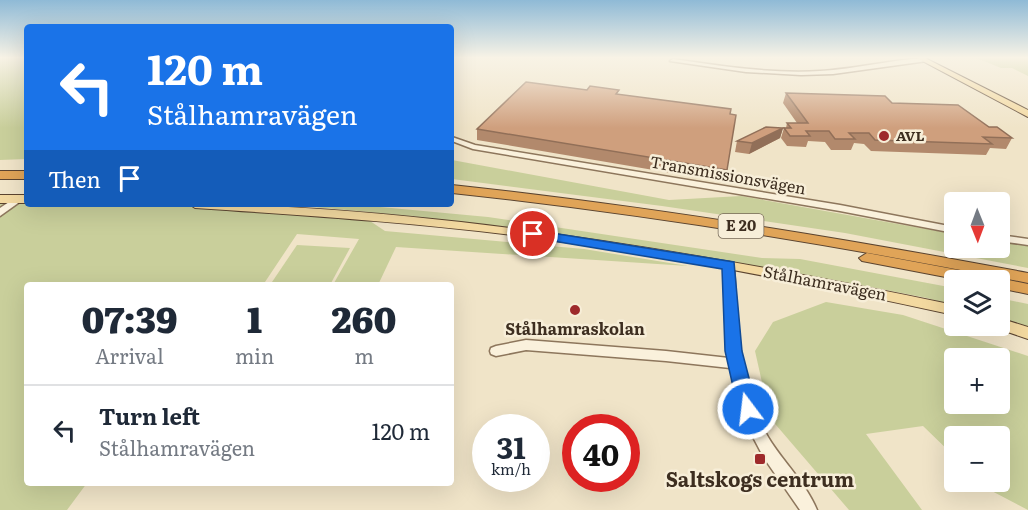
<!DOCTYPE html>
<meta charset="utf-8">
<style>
:root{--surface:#fff;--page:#f6f6f7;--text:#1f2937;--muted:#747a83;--line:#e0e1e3}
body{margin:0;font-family:Literata,serif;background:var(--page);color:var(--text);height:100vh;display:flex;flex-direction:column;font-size:22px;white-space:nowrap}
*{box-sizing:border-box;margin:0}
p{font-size:20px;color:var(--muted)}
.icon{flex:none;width:33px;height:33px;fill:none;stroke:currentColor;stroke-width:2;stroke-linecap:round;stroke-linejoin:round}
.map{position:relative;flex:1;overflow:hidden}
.panel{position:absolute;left:24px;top:282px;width:430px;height:204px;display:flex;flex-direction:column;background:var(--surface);border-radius:6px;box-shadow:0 6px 24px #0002}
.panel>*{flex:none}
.banner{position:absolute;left:24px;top:24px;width:430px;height:183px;border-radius:6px;box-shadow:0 6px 24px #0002;background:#1a73e8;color:#fff;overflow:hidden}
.needle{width:39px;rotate:179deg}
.tools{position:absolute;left:944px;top:192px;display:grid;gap:12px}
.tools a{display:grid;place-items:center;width:66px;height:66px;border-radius:6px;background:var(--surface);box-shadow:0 6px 24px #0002;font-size:30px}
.speed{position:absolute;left:472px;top:414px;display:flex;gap:12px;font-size:30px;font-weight:700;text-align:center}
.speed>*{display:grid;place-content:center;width:78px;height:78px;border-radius:50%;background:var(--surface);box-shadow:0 6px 24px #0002;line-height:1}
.speed small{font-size:15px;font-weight:400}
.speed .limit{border:9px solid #d22;background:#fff;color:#111}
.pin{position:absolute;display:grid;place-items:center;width:51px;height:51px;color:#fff;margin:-26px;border:3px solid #fff;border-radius:50%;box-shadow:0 2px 6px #0007}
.me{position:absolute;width:66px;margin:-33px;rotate:345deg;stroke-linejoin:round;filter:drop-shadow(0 0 4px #0008)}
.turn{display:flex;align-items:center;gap:21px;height:126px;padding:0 24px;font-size:27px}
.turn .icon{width:78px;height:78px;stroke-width:2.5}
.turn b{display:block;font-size:42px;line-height:51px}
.then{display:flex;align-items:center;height:57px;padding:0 24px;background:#0003;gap:12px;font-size:22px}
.eta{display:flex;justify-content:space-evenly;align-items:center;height:102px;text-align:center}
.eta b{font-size:36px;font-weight:800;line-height:42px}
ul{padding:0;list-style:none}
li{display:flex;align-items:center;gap:18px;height:90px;padding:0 24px;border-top:2px solid var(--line)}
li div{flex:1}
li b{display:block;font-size:22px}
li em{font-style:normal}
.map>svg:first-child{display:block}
</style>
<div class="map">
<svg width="1028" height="510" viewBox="0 0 1028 510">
<rect width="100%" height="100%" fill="#f0e4c8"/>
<!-- green -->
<g fill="#c9cf9b" fill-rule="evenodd">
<polygon points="0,57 27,57 27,159 0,160"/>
<polygon points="974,57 1028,57 1028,76 1012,68 1001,68"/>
<polygon points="452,160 669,200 741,196 954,234 954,248 999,248 999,241 1028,246 1028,268 845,233 662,206 452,179"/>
<polygon points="0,202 191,207 299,214 370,221 385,231 584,249 688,266 396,247 378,285 334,283 359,239 297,234 263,285 27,285 27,483 87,483 67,510 0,510"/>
<path d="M271,204H348L488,217L762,258L800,259L954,288V306L927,298C710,256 492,219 271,204Z"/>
<polygon points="297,245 350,248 330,285 270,285"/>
<polygon points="999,298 1028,304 1028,328 999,318"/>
<path d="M826,302L903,315L1028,356V510L986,488L979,482H999V436H954V456L923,426L866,434L922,510H849L770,418L755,351L773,322ZM954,358H999V404H954Z"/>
</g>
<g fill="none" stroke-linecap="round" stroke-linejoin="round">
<!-- minor casing -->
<g stroke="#8d765c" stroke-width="3">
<g id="minor">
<path d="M925,58L927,59V61L833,74L801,75L746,72L670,61L673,59C722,66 771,74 820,71C855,69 890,60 925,58Z"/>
<polygon points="452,137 475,145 840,205 954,227 954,233 840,211 473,149 452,141"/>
<polygon points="18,196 23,199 21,201 0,216 0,208"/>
<polygon points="999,235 1028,239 1028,245 999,241"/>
<path d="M729,262L734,265C737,323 738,385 768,437C783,462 806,483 817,510H800L764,458L753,437L742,413L730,368L666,361L526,350L496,356L491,354L490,351L491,348L496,346L526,340L666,351L729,358L726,329L724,265Z"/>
</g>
</g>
<!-- major casing -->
<g stroke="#5b4430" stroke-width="2">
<g id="major">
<polygon points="915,57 923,57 1028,110 1028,117"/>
<rect x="0" y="195" width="27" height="8"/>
<path d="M189,204C280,204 370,212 461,222C627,241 791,271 954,305V315C822,286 690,260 557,241C437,224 316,216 195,208Z"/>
<polygon points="999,318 1028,327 1028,339 993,327 999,326"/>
</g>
</g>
<!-- highway casing -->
<g stroke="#5b4430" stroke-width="2">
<g id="highway">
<rect x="0" y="171" width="27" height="8"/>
<path d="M452,185C646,206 837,237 1028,273V283C837,245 646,214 452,193Z"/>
<polygon points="867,253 985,275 993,280 961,280 862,261 859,258"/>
<polygon points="999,278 1028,284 1028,294 999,288 999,280 993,280"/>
</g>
</g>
<!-- minor -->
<use href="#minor" fill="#faf1dc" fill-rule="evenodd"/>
<!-- major -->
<use href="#major" fill="#f3d9a0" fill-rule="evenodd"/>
<!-- highway -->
<use href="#highway" fill="#e0a458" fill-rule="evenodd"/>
</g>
<!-- wall -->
<g fill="#b2896c">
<polygon points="786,93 892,103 989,127 1012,138 1006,149 990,148 986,155 871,151 864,144 854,143 851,150 831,150 825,142 808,141 806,147 787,146 781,138 784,128 786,128 787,123 797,123 783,103"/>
<polygon points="618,94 730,114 727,170 724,182 477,140 477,129"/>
<polygon points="783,128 780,138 749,154 735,152 737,141"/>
</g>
<!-- shaded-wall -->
<polygon fill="#916f58" points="783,128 780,138 749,154 752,143"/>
<!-- building -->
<g fill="#cf9f7d" stroke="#916f58" stroke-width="1.5">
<polygon points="526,82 587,90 590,86 619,90 616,94 731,109 730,114 736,115 727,170 477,129"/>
<polygon points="786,93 885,96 892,103 958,105 989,127 997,127 1012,138 983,137 992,144 875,140 869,133 849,133 855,139 835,139 829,131 806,131 810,136 790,136 784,128 791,128 787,123 808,123"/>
<polygon points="766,127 783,128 752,143 737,141"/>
</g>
<!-- sky -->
<linearGradient id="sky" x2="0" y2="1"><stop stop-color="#8fbad6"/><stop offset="0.45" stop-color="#f8f3e6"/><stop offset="1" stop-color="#f8f3e6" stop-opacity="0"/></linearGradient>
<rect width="1028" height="128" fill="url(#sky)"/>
<!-- route -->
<polygon fill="#1a73e8" stroke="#114b97" stroke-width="1.5" points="533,230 734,262 742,351 757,409 754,414 748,417 741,414 738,409 725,351 722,269 529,237 527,234 529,231"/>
<!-- markers -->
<g fill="#9e2a2b" stroke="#f7eed8" stroke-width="2">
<circle cx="884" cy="136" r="6"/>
<circle cx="575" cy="310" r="6"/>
<rect x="754" y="453" width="12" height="12" rx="3"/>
</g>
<g text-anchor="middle" stroke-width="5" stroke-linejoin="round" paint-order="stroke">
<!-- far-poi labels -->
<g font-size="14" font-weight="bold" fill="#3d2e20" stroke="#f7eed8" text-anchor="start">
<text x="896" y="141">AVL</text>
</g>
<!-- shield labels -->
<rect fill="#f7eed8" stroke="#756857" stroke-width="1.5" x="718.5" y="214" width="45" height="24" rx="4.5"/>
<g font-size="15" font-weight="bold" fill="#3d2e20">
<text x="741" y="231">E 20</text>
</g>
<!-- street labels -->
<g font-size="16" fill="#3d2e20" stroke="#f7eed8">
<text transform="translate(728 175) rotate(10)" y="6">Transmissionsvägen</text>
<text transform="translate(825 283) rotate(11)" y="6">Stålhamravägen</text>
</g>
<!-- poi labels -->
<g font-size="16" font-weight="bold" fill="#3d2e20" stroke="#f7eed8">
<text x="575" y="335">Stålhamraskolan</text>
</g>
<!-- near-poi labels -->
<g font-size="20" font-weight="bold" fill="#3d2e20" stroke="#f7eed8">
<text x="760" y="487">Saltskogs centrum</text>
</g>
</g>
</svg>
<div class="tools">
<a><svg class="needle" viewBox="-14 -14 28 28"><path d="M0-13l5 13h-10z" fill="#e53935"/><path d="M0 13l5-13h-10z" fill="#747a83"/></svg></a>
<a><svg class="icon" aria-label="layers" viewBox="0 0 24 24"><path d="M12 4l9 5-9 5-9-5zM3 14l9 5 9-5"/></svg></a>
<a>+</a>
<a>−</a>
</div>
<div class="speed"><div>31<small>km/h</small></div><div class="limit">40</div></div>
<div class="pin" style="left:533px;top:234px;background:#d93025"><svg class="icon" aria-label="arrive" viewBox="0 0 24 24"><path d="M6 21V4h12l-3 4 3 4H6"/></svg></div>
<svg class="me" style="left:748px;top:409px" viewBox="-20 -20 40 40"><circle r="17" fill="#1a73e8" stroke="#fff" stroke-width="3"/><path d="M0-11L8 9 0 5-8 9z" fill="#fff"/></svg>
<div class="banner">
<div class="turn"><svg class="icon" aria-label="left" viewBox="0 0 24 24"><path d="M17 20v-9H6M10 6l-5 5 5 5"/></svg><div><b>120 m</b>Stålhamravägen</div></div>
<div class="then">Then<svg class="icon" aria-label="arrive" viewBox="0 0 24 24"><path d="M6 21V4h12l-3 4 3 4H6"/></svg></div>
</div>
<section class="panel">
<div class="eta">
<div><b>07:39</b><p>Arrival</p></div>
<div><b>1</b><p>min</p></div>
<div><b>260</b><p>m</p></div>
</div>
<ul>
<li><svg class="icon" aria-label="left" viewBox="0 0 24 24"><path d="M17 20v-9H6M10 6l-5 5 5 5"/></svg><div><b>Turn left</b><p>Stålhamravägen</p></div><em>120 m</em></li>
</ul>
</section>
</div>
